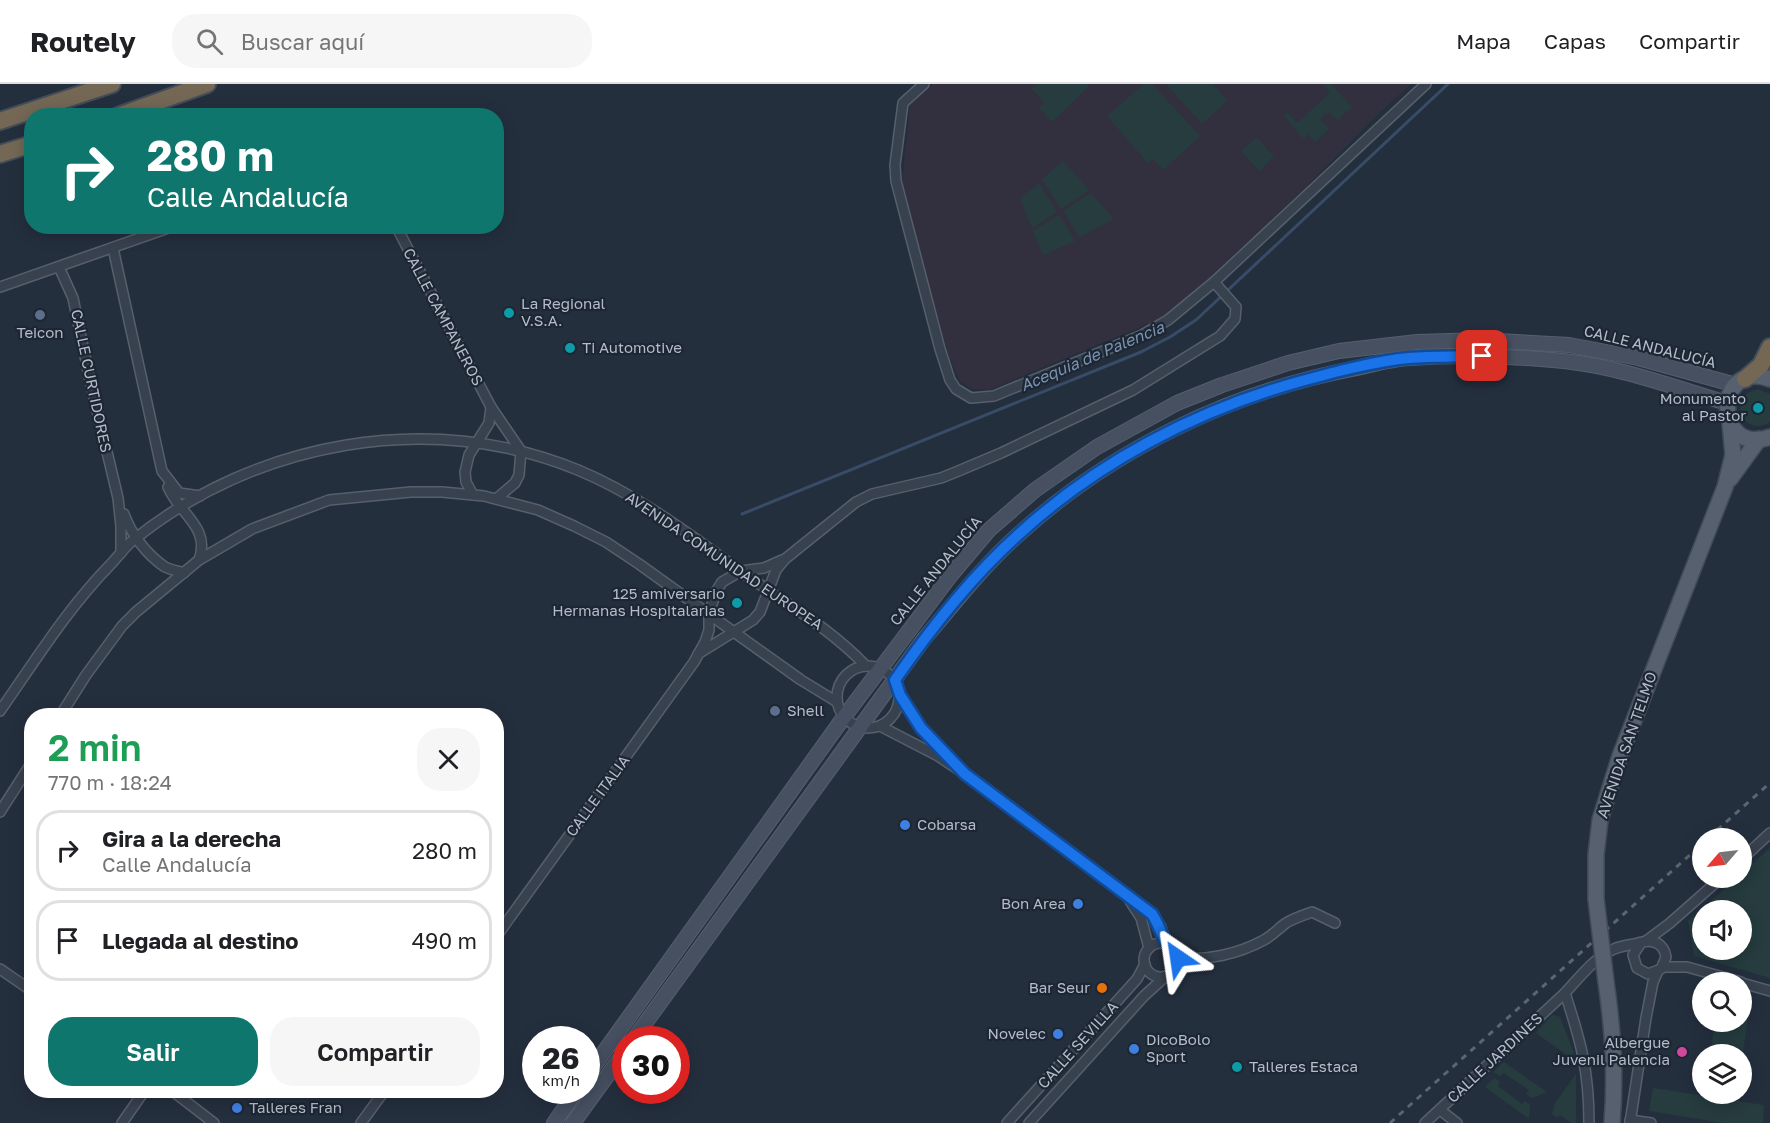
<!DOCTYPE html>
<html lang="es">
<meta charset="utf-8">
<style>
:root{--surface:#fff;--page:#f6f6f6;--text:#202124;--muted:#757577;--line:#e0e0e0;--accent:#0f766e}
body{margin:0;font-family:"Golos Text",sans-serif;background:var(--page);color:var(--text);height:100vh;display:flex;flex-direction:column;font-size:22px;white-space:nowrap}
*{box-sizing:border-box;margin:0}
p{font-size:20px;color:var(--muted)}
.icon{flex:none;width:33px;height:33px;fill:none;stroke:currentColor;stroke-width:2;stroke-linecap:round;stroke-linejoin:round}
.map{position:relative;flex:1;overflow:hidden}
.drawer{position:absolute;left:24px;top:624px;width:480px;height:390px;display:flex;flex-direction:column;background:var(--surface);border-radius:24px;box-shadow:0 3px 15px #0003}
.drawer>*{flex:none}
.hud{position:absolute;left:24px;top:24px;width:480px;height:126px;border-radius:24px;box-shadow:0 3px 15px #0003;background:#0f766e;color:#fff;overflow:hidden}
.needle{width:39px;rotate:242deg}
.tools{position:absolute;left:1692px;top:744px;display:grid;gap:12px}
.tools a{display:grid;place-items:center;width:60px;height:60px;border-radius:50%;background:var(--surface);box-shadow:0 3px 15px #0003;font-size:30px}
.speed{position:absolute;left:522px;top:942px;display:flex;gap:12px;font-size:30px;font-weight:700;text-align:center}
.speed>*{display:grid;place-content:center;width:78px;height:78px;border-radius:50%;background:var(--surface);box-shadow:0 3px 15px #0003;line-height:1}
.speed small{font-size:15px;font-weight:400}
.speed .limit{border:9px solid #d22;background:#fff;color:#111}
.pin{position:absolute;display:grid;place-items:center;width:51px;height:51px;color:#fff;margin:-26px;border-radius:12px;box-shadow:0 3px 9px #0006}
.me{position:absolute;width:66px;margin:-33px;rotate:328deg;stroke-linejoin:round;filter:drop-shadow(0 0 4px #0008)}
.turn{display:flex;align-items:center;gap:21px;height:126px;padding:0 24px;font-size:27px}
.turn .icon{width:78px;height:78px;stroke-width:2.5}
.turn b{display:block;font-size:42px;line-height:51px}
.round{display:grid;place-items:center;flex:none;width:63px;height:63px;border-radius:24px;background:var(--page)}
.head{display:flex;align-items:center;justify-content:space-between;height:102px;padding:0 24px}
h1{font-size:36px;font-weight:600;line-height:45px;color:#1e9e55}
.action{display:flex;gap:12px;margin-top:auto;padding:12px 24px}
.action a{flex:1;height:69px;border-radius:24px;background:var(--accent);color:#fff;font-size:24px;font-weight:600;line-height:69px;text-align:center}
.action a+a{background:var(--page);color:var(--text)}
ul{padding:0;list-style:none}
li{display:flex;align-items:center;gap:18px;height:81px;margin:0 12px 9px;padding:0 12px;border:3px solid var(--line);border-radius:24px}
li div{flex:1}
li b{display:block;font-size:22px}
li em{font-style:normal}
header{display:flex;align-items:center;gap:36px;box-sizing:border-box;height:84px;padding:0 30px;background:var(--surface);border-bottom:2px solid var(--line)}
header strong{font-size:28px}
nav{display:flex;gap:33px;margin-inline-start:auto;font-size:21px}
.search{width:420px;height:54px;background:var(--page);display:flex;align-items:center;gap:15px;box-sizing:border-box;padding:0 21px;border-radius:24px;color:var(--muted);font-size:22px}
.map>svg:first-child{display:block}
</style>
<header>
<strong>Routely</strong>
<div class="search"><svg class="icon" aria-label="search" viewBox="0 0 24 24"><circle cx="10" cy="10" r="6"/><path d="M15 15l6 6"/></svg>Buscar aquí</div>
<nav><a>Mapa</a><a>Capas</a><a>Compartir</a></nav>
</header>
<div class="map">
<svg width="1770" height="1039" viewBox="0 0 1770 1039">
<rect width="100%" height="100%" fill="#242f3e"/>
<!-- medical -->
<polygon fill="#32303f" points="933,0 1411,0 1377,31 1298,111 1179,222 1162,234 991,305 972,305 960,297 947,268 902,99 910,21"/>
<!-- green -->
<g fill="#263c3f" fill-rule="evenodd">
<polygon points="1036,0 1087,0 1089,2 1052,38 1039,24 1043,20 1043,16 1031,4"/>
<polygon points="1144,0 1152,0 1200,52 1163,86 1153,75 1148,79 1107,32"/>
<polygon points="1166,0 1213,0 1227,17 1202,40"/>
<polygon points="1323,0 1331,0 1352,23 1338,36 1330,29 1324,30 1321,36 1329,45 1315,58 1308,50 1303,55 1284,32 1287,28 1297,39 1330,9"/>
<polygon points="1257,53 1274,73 1259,87 1241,67"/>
<polygon points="1063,77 1089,106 1061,125 1042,95"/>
<polygon points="1039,99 1057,128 1032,144 1020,115"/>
<polygon points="1091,109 1114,135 1080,153 1063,127"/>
<polygon points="1059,131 1075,157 1043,171 1033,147"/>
<path d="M1758,305L1770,310V338C1743,355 1725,312 1758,305Z"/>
<path d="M1770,764V894L1694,872L1688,837L1737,794H1742V789ZM1702,826H1742V866H1702Z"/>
<polygon points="1742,918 1750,919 1742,976 1742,970 1710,970 1715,938 1742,938"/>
<polygon points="1554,931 1560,933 1574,969 1571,974 1536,949 1551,932"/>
<polygon points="1504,978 1547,1008 1532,1014 1526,1010 1529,1006 1504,989 1500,992 1493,988"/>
<polygon points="1576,990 1576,1039 1571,1039 1560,1031 1557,1034 1552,1030 1555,1019"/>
<polygon points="1494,994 1500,998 1498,1002 1522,1020 1525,1017 1530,1021 1529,1035 1485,1003"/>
<polygon points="1653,1004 1764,1021 1763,1039 1724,1039 1649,1027"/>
</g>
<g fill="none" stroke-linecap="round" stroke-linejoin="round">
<!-- stream -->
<polyline stroke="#394c67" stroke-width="3" points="742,430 1141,268 1170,253 1196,236 1448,0"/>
<!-- minor casing -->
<g stroke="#565f6c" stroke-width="12">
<g id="minor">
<polyline points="396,142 491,323 521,367 519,391 515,399 496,415"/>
<polyline points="113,164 162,387 179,409 200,412"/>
<polyline points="59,183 73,214 91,301 118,414 121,442 121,469"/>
<polyline points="1214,198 1426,0"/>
<polyline points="0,203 174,142"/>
<path d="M168,403C179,430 211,443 199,476"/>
<polyline points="473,411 466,398 465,388 469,371 489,339 491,323"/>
<path d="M124,430C131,450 147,471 165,483C171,486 178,487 184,489"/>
<polyline points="698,570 753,536 760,528 776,486 785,475 856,418 872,410 941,394 956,388 1001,369 1133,306 1220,252 1235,235 1236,223 1214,198 1168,236 1142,251 994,312 971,314 956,305 950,296 940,265 896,97 895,81 903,19 924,0"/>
<circle cx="868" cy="613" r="31"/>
<polyline points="900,611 921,644 953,678"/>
<path d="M0,627C35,577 67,525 110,481C117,474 123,465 131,458C254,357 431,325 578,386C638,411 689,450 742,488C784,518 830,544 866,582"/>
<polyline points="60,632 86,591 122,542 136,528 199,476 252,445 329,416 411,408 442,408 484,412 538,426 574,442 606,458 639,480 801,596 837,618"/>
<polyline points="880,642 938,672 965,690 1152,830 1161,843 1167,860"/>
<polyline points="0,728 32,678"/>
<polyline points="1742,775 1770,749"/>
<polyline points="1130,817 1141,834 1149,864"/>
<polyline points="496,853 694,578 705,558 709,546 709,529 717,506 722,498 741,487 764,484 782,476"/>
<polyline points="1646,857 1670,839 1721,794"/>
<circle cx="1161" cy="876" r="17"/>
<path d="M1178,874C1207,877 1238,870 1264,856C1273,851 1279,844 1286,839C1294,834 1304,831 1312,828L1335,839"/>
<polyline points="1663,883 1687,883 1741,898"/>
<polyline points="0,885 32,907"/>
<polyline points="1742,899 1770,907"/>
<path d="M1565,909C1581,958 1589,987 1589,1039"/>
<polyline points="171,1006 214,1039"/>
<polyline points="1440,1026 1457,1039"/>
<polyline points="1630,1036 1651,1039"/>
<polyline points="122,1039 145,1006"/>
<polyline points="361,1039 385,1006"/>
<polyline points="1007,1039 1137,895 1145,880"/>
<polyline points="1029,1039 1144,912 1166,892"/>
<path d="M1425,1039L1565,909C1579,894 1595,873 1614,865C1623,861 1633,861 1642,858C1654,855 1664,860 1666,873L1661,885L1648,890L1637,884L1633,871L1641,859"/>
<polyline points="1630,1039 1646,934 1653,898 1658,887"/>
</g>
</g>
<!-- secondary casing -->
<g stroke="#565f6c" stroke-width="16">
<g id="secondary">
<path d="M633,956L924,555C954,520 983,482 1018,451C1111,366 1229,309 1352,285C1371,281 1390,275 1410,274C1461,270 1513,272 1564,277C1620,283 1673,303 1727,319"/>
<polyline points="586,993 844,633 951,491 989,446 1035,406 1097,363 1177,319 1222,301 1288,279 1339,267 1417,258 1481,256 1569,261 1638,274 1736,301"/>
<polyline points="554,1039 577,1006"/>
<polyline points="573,1039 626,966"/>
</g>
</g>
<!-- primary casing -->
<g stroke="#414a57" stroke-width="18">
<g id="primary">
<path d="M1770,295C1714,274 1713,373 1770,353"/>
<polyline points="1730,395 1759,355"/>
<polyline points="1596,815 1596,771 1600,736 1620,672 1725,403 1733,371 1730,339"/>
<path d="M1606,898C1613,945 1616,991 1612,1039"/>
</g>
</g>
<!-- motorway casing -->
<g stroke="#434c59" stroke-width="20">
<g id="motorway">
<polyline points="118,32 207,0"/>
<polyline points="0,37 112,0"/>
<polyline points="0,70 32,60"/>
<polyline points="1745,295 1761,281 1770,263"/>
</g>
</g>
<!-- minor -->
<use href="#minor" stroke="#38414e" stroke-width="9"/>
<!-- secondary -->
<use href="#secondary" stroke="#465061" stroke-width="14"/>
<!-- primary -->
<use href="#primary" stroke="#56606e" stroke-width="15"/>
<!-- motorway -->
<use href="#motorway" stroke="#746855" stroke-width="16"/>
<!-- rail -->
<g stroke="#5a6575" stroke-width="3" stroke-dasharray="6 6" stroke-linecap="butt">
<polyline points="1708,754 1770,699"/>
<polyline points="1390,1039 1702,760"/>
</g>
<!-- primary-bridge casing -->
<g stroke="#414a57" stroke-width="18" stroke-linecap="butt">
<polyline id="primary-bridge" points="1596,815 1606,898"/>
</g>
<!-- primary-bridge -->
<use href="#primary-bridge" stroke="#56606e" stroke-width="15"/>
</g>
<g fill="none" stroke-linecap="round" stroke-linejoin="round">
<!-- route casing -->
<g stroke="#114b97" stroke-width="15">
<path id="route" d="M1178,874C1176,865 1170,864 1166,858C1161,849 1158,839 1152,830L965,690L921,644L900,611L895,596C931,544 971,493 1018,451C1097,378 1195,327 1298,298C1331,289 1375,277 1409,274C1433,272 1458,273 1482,272"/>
</g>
<!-- route -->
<use href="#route" stroke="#1a73e8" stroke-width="10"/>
</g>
<!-- markers -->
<g fill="#0f9aa8" stroke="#1d2633" stroke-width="2">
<circle cx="509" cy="229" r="6"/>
<circle cx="570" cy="264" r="6"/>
<circle cx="1758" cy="324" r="6"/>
<circle cx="737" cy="519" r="6"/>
<circle cx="1237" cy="983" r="6"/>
</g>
<g fill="#5c6f8a" stroke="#1d2633" stroke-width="2">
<circle cx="40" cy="231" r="6"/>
<circle cx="775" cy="627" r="6"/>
</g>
<g fill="#3f7fe0" stroke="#1d2633" stroke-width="2">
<circle cx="905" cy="741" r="6"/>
<circle cx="1078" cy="820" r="6"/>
<circle cx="1058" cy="950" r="6"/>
<circle cx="1134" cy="965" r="6"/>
<circle cx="237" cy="1024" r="6"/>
</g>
<circle fill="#e8710a" stroke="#1d2633" stroke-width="2" cx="1102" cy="904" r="6"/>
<circle fill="#d1479c" stroke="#1d2633" stroke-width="2" cx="1682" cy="968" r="6"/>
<g text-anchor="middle" stroke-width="4.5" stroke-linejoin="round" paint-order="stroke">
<!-- poi labels -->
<g font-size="15" fill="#b4bcc9" stroke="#1d2633" text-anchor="start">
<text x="521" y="225">La Regional<tspan x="521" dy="17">V.S.A.</tspan></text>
<text x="40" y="254" text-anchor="middle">Teicon</text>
<text x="582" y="269">Ti Automotive</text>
<text x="1746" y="320" text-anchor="end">Monumento<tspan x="1746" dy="17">al Pastor</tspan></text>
<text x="725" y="515" text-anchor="end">125 amiversario<tspan x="725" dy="17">Hermanas Hospitalarias</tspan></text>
<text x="787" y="632">Shell</text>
<text x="917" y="746">Cobarsa</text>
<text x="1066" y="825" text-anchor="end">Bon Area</text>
<text x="1090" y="909" text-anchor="end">Bar Seur</text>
<text x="1046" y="955" text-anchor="end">Novelec</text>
<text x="1146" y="961">DicoBolo<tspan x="1146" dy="17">Sport</tspan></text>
<text x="1670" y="964" text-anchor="end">Albergue<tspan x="1670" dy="17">Juvenil Palencia</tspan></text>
<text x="1249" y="988">Talleres Estaca</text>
<text x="249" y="1029">Talleres Fran</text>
</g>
<!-- street labels -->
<g font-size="15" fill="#b4bcc9" stroke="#1d2633">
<text transform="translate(443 233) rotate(62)" y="5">CALLE CAMPANEROS</text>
<text transform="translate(1650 263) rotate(14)" y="5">CALLE ANDALUCÍA</text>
<text transform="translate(91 297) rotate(78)" y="5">CALLE CURTIDORES</text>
<text transform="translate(724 477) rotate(34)" y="5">AVENIDA COMUNIDAD EUROPEA</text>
<text transform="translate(936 487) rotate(-51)" y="5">CALLE ANDALUCÍA</text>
<text transform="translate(1627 661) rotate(-71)" y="5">AVENIDA SAN TELMO</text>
<text transform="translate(598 712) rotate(-54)" y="5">CALLE ITALIA</text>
<text transform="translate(1078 961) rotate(-48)" y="5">CALLE SEVILLA</text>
<text transform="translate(1495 974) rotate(-43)" y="5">CALLE JARDINES</text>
</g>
<!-- water labels -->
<g font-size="16" font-style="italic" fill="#7c92b1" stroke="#1d2633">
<text transform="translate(1092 272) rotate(-23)" y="6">Acequia de Palencia</text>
</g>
</g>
</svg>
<div class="tools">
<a><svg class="needle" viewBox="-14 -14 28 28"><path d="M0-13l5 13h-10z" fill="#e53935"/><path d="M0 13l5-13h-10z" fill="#757577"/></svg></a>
<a><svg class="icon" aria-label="sound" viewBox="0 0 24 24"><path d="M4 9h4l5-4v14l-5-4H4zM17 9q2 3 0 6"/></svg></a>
<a><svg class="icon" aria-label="search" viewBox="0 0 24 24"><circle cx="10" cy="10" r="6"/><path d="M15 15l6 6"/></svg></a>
<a><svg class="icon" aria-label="layers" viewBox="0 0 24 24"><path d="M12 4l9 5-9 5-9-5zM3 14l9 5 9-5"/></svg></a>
</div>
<div class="speed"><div>26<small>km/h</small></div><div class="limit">30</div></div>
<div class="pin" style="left:1482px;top:272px;background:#d93025"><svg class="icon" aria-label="arrive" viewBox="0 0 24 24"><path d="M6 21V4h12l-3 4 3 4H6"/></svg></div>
<svg class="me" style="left:1178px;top:874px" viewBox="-20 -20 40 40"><path d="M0-17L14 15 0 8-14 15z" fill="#1a73e8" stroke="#fff" stroke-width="4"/></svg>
<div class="hud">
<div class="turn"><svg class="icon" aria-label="right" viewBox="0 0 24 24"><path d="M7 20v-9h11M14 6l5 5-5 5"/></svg><div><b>280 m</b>Calle Andalucía</div></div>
</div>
<section class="drawer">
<div class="head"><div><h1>2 min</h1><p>770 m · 18:24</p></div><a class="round"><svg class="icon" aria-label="close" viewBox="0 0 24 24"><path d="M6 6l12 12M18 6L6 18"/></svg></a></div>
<ul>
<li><svg class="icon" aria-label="right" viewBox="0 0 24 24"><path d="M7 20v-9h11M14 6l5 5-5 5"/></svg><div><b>Gira a la derecha</b><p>Calle Andalucía</p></div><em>280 m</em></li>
<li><svg class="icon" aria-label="arrive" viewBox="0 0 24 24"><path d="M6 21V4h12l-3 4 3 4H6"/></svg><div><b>Llegada al destino</b></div><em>490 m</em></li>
</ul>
<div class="action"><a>Salir</a><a>Compartir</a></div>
</section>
</div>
